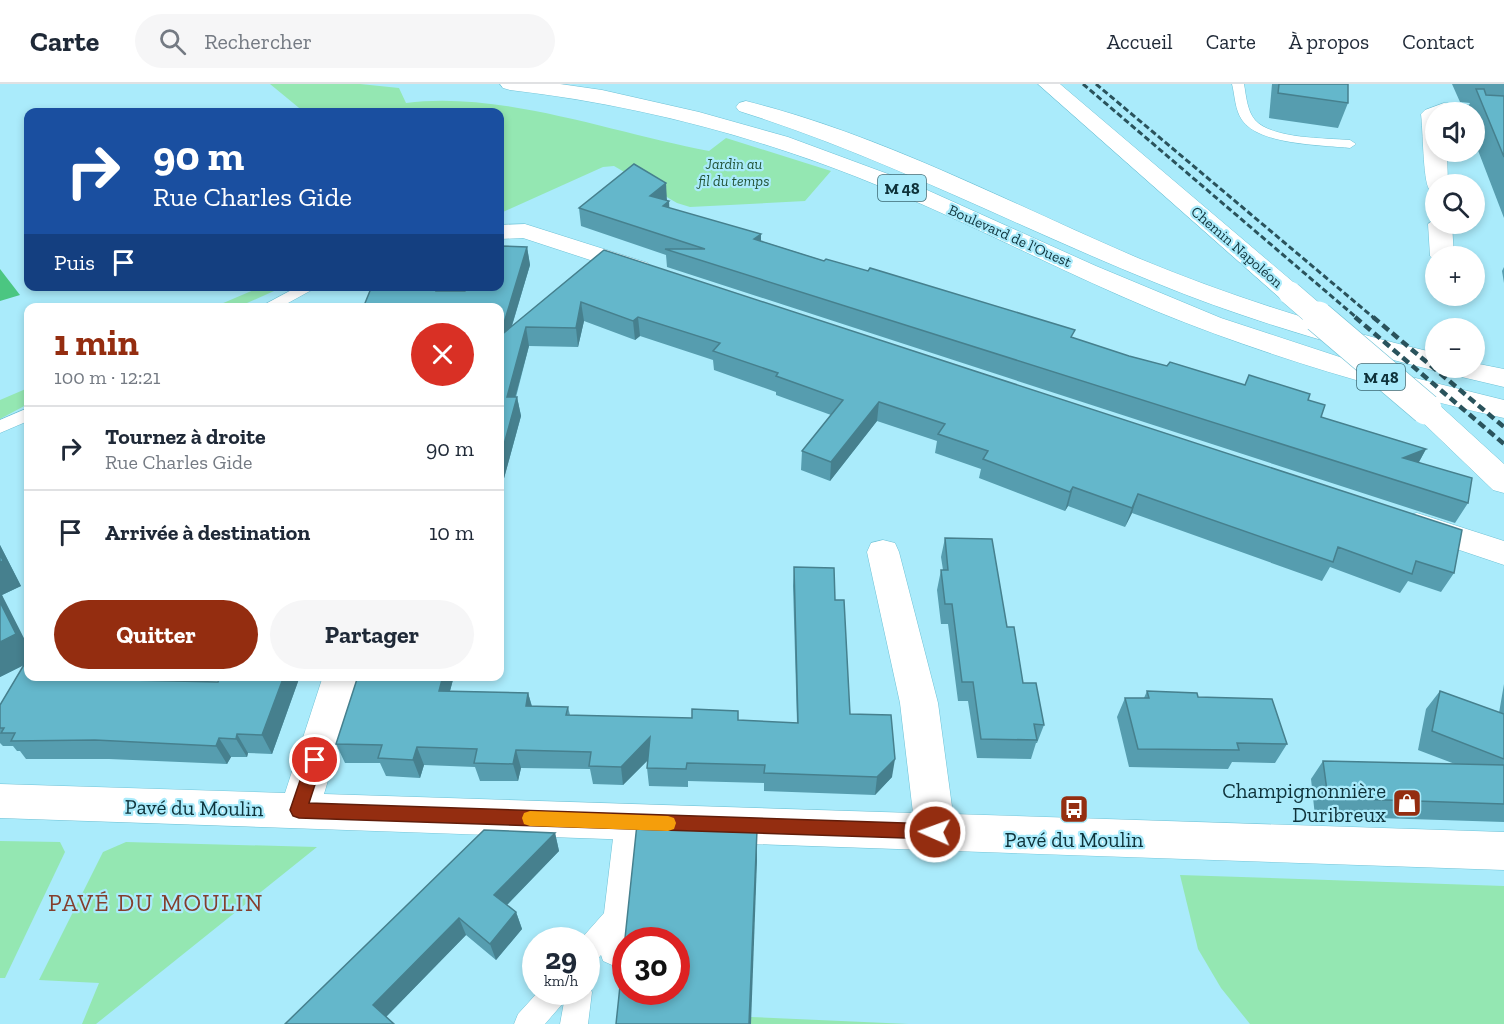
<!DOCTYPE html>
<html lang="fr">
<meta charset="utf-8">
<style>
:root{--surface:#fff;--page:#f6f6f7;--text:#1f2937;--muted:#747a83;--line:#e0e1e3;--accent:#942d10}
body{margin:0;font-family:"Zilla Slab",serif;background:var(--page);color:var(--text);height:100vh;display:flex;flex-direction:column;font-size:22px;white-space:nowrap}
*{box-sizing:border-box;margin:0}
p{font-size:20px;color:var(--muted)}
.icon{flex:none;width:33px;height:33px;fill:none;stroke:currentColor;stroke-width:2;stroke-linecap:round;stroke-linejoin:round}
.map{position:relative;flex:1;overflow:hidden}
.details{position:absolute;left:24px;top:219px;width:480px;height:378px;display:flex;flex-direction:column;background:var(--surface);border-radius:12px;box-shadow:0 3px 9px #0003}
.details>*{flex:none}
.top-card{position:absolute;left:24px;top:24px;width:480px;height:183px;border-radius:12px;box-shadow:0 3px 9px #0003;background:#1a4fa0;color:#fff;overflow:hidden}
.buttons{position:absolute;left:1425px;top:18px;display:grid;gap:12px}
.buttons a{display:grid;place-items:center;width:60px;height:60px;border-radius:50%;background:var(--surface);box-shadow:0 3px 9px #0003;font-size:30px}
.speed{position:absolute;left:522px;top:843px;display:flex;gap:12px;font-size:30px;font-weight:700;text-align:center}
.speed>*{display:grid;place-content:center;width:78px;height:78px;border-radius:50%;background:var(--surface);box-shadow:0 3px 9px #0003;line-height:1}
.speed small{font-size:15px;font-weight:400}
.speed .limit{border:9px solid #d22;background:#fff;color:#111}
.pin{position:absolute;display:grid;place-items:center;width:51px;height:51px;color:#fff;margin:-26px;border:3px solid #fff;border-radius:50%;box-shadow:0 2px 6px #0007}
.me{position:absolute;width:66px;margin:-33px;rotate:272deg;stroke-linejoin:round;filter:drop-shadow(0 0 4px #0008)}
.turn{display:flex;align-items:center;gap:21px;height:126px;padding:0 30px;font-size:27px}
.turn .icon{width:78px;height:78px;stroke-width:2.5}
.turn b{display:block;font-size:42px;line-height:51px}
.then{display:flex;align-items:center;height:57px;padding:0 30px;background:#0003;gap:12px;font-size:22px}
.round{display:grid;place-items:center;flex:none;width:63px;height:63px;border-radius:32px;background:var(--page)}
.head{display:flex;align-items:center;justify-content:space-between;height:102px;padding:0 30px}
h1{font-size:36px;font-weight:700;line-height:45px;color:var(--accent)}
.button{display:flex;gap:12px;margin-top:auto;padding:12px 30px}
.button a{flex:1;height:69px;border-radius:36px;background:var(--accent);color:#fff;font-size:24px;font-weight:700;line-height:69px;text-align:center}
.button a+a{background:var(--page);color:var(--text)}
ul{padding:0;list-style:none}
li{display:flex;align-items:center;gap:18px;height:84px;padding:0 30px;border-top:2px solid var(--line)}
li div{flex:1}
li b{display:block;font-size:22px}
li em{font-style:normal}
header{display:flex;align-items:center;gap:36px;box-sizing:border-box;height:84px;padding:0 30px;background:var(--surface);border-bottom:2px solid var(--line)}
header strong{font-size:28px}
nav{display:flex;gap:33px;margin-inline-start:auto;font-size:21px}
.search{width:420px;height:54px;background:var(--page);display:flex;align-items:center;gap:15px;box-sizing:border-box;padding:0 21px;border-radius:33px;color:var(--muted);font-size:22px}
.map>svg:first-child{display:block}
</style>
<header>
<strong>Carte</strong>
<div class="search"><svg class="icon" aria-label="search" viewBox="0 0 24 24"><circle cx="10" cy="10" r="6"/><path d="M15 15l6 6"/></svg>Rechercher</div>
<nav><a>Accueil</a><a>Carte</a><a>À propos</a><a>Contact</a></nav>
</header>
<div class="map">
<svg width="1504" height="940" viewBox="0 0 1504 940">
<rect width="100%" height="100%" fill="#aaebfb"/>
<!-- green -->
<g fill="#94e7b2">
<path d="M270,0H360L399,4L406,19C499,6 617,50 709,67L726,54L831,87L805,117L690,123L677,119L614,82L603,83L503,128L500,119V28H304Z"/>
<polygon points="263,202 283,203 238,223 214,223"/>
<polygon points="28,304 28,320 0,335 0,316"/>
<polygon points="0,757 60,758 65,768 5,894 0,894"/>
<polygon points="126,758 317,763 96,940 82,940 99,899 39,896 103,768"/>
<polygon points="1180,791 1504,802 1504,940 1250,940 1221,904 1198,865"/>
<polygon points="751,933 909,940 751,940"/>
</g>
<!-- forest -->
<polygon fill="#4bc681" points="0,185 20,211 0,217"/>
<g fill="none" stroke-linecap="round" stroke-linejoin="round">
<!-- lane casing -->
<g stroke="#6ec1d5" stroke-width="1">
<g id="lane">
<path d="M1232,0H1244C1246,11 1247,27 1255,36C1272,55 1325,54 1350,56L1356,60L1350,64C1322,61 1259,61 1242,36C1235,26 1235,12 1232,0Z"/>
<polygon points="299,202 319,202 279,224 258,224"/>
<polygon points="28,324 28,337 0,349 0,336"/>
<polygon points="627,727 635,730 639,738 626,856 629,856 626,856 626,881 612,881 603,877 601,871 595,878 586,881 586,856 580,856 604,829 615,738 619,730"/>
<polygon points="586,898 592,908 588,940 560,940 564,918 545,940 514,940 518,930 538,908 586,908"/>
</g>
</g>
<!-- street casing -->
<g stroke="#6ec1d5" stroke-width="1">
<g id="street">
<polygon points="1038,0 1060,0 1299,203 1303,209 1299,215 1290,217 1281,215"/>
<path d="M1444,19L1504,24V36L1474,34V28H1436V68H1447L1448,100H1436V107L1429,105C1423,96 1423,45 1421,30L1425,26Z"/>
<polygon points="1436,134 1436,140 1452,140 1454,172 1436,172 1436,178 1430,172 1428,140"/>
<polygon points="525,140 648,179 652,184 648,189 639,192 523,154 500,155 500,141"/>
<polygon points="449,202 475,202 468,224 442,224"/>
<polygon points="1426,316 1436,318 1504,380 1504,409 1493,406 1416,332 1411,325 1416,318"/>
<polygon points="1417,429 1504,457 1504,481 1406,448 1401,440 1406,432"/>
<polygon points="883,456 895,459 899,468 938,619 953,730 1504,748 1504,786 0,734 0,700 285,709 323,592 359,592 324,710 913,729 900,619 867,468 871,459"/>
</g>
</g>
<!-- primary casing -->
<g stroke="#6ec1d5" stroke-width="1">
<g id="primary">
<path d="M500,0H560L602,6L699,28L788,53L907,97L1096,182L1221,234L1367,282L1504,316V334C1385,307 1269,273 1156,227C1055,185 959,133 857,93C745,49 630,20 510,6L503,4Z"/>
<path d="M746,17C883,51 1009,119 1138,174C1234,214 1334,245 1436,269V284H1474V279L1504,285V303L1449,290L1445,284L1436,287C1341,263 1246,236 1154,198C1015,142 883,72 739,27L736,23L739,19Z"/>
</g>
</g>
<!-- lane -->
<use href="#lane" fill="#fff" fill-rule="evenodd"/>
<!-- street -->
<use href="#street" fill="#fff" fill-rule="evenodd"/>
<!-- primary -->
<use href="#primary" fill="#fff" fill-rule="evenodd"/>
<!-- rail-far1 -->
<g stroke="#2a535c" stroke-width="3" stroke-dasharray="6 3" stroke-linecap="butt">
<polyline points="1083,0 1357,234"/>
<polyline points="1096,0 1374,234"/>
</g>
<!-- rail -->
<g stroke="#2a535c" stroke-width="4.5" stroke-dasharray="8 4.5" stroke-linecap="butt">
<polyline points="1355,233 1504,360"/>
<polyline points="1373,233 1504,343"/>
</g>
<!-- street-bridge-far1 casing -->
<g stroke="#6ec1d5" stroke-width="24" stroke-linecap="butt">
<polyline id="street-bridge-far1" points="1290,209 1319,234"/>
</g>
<!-- street-bridge casing -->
<g stroke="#6ec1d5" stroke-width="32" stroke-linecap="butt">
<polyline id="street-bridge" points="1318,233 1426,325"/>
</g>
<!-- street-bridge-far1 -->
<use href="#street-bridge-far1" stroke="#fff" stroke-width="23"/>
<!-- street-bridge -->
<use href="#street-bridge" stroke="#fff" stroke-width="31"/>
</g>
<!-- wall -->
<g fill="#569daf">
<polygon points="1272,0 1348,0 1348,19 1338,44 1269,34"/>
<polygon points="1452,0 1504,0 1504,134 1474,56 1474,28 1465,28 1470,19 1460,18"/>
<polygon points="667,117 669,124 761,150 761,157 1129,272 1167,282 1308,316 1321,333 1426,365 1419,378 1468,419 1455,439 667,183 666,171 581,142 579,124"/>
<polygon points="527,163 530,181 512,242 604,166 1454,489 1441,508 1408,497 1400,509 1330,483 1322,497 1132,429 1125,443 1068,422 1065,427 979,394 981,385 935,369 937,357 877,337 830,397 801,386 802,367 831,331 776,311 776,308 714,286 713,276 640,252 635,256 584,237 578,263 529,262 516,313 517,313 521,332 500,409 500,224 363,224 447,202 446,207 465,207"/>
<polygon points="1504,183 1504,199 1502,187"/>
<polygon points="945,454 1007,543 1023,599 1044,641 1037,659 1036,659 1031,675 977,674 968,617 958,617 948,540 941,540 937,506 941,486 943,486 941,473"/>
<polygon points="0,461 21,502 2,511 28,592 44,592 45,594 218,598 300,592 272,670 248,669 247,673 231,673 227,680 109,675 26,675 20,667 17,667 13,662 3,662 0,659 0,621 24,581 0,593"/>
<polygon points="794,483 835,516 850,630 892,693 875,711 764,707 764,699 688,697 688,703 649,702 647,684 648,676 623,701 593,700 590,685 521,684 518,697 480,697 475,683 424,681 420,694 386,692 380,679 345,679 336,660 358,592 454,592 450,607 528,609 532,622 568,623 570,631 797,639 793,502"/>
<polygon points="1504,600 1504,738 1315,732 1311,695 1323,677 1455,680 1418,666 1426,625 1440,607 1499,629"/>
<polygon points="1147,607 1198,613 1287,660 1275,679 1232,678 1228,685 1129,683 1117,633 1125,614 1144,614"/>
<polygon points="555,749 559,767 507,821 516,828 522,845 496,876 466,851 386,933 285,940"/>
</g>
<!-- shaded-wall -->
<g fill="#46808e">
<polygon points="666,99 667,117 650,112"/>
<polygon points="669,117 670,136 663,122"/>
<polygon points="761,150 761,169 754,155"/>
<polygon points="527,163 530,181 503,271 500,252"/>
<polygon points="437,202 447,202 441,224 436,207"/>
<polygon points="581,218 584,237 578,263 576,244"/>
<polygon points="638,233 640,252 635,256 633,237"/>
<polygon points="526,243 529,262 510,332 507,313"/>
<polygon points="517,313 521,332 500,409 500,375"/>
<polygon points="879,318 877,337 830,397 831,378"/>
<polygon points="1426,365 1415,385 1403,374"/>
<polygon points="1073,403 1068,422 1065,427 1070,408"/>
<polygon points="1138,410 1132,429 1125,443 1132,424"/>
<polygon points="0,461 21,502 2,511 28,562 28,579 0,593"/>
<polygon points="284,592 300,592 272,670 262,651"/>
<polygon points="443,592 454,592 445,625 439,607"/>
<polygon points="528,609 533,627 526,622"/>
<polygon points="237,650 248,669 247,673 236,655"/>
<polygon points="650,653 653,671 623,701 621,683"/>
<polygon points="219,654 231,673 227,680 216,662"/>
<polygon points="417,663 424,681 420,694 413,676"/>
<polygon points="516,666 521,684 518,697 513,680"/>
<polygon points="895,675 892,693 875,711 877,693"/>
<polygon points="757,746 757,777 751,940 749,940"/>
<polygon points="555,749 559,767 500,828 494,811"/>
<polygon points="516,828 522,845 496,876 490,860"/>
<polygon points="459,834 466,851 383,936 373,921"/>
</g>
<!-- building -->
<g fill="#64b7cb" stroke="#46808e" stroke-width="1.5" fill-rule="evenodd">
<polygon points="1279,0 1348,0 1348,19 1278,9"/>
<polygon points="1476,5 1484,5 1486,11 1504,12 1504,73"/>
<polygon points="634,80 666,99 650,112 669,117 663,122 761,150 754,155 824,177 826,175 868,187 870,184 1075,246 1071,253 1129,272 1167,282 1170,278 1245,301 1249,291 1310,310 1308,316 1325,321 1321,333 1426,365 1403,374 1472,394 1468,419 665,165 705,165 579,124"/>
<polygon points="500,162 527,163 500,252 604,166 1462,446 1454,489 1416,477 1412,490 1338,463 1333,478 1138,410 1132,424 1073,403 1070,408 983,375 988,367 938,350 945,340 879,318 831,378 802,367 843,316 776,292 778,289 713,267 720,259 638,233 633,237 581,218 576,244 526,243 507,313 517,313 500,375 500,224 363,224 372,202 437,202 436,207 465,207 467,202 500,202"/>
<polygon points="945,454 992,455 1007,543 1014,543 1023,599 1036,599 1044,641 1034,640 1037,656 981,655 973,598 962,598 952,520 945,520 941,486 948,486"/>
<polygon points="0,470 3,477 0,478"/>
<polygon points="794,483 834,484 835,516 844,516 850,630 891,631 895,675 877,693 764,689 765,681 687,679 686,685 647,684 650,653 621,683 589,682 591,668 516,666 513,680 474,679 477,665 417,663 413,676 378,674 382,661 336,660 358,592 443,592 439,607 528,609 526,622 568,623 566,631 692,634 692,625 738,627 738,636 798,639"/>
<polygon points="0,518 16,550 0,558"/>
<polygon points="28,574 28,592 40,592 40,594 218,598 220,592 284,592 262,651 237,650 236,655 219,654 216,662 95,656 11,657 15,649 1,649 4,644 0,644 0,621"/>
<polygon points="1147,607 1197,609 1198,613 1272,615 1287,660 1237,659 1239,666 1138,665 1125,614 1149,614"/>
<polygon points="1440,607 1504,630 1504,675 1432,647"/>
<polygon points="1323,677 1504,681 1504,720 1328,714"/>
<path d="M637,740L757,746L749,940H616ZM626,856H676V908H626Z"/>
<polygon points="484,746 555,749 494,811 516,828 490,860 459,834 373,921 394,940 285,940"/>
</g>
<!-- route -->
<polygon fill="#942d10" stroke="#601d0a" stroke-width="1.5" points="315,669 320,671 323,676 309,719 935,740 941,743 943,748 941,753 935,755 299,734 293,732 290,726 307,676 309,671"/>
<!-- slow -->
<polygon fill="#f59e0b" points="530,727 668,732 674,734 676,739 674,745 668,747 530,742 524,740 522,734 524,729"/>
<!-- icons -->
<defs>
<g id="shop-square" transform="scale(1.5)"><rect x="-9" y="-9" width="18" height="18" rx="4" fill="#942d10" stroke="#aaebfb"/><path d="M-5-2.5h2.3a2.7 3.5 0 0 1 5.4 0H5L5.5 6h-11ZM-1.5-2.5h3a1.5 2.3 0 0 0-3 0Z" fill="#fff"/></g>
<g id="bus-square" transform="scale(1.5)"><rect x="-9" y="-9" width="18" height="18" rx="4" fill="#942d10" stroke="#aaebfb"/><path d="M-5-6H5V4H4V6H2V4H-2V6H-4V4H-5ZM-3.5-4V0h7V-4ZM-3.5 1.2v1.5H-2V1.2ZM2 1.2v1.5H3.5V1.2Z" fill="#fff"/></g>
</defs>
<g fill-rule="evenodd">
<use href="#shop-square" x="1407" y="719"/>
<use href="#bus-square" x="1074" y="725"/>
</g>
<g text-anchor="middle" stroke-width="4.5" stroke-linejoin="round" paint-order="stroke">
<!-- far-park labels -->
<g font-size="15" font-style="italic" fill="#245438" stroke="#aaebfb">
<text x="734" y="85">Jardin au<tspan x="734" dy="17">fil du temps</tspan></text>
</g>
<!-- far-street labels -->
<g font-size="15" fill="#0e323a" stroke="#aaebfb">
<text transform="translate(1010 152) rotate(24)" y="5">Boulevard de l'Ouest</text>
<text transform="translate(1237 163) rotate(41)" y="5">Chemin Napoléon</text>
</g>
<!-- shield labels -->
<g fill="#aaebfb" stroke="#3d6a74" stroke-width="1.5">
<rect x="878" y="91" width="48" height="26" rx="4.5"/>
<rect x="1357" y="280" width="48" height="26" rx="4.5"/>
</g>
<g font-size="16" font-weight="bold" fill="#0e323a">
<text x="902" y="110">M 48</text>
<text x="1381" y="299">M 48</text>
</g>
<!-- near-poi labels -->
<g font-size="21" fill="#0e323a" stroke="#aaebfb" text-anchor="end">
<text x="1386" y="714">Champignonnière<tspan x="1386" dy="24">Duribreux</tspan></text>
<text x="1074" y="763" text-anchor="middle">Pavé du Moulin</text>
</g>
<!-- near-street labels -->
<g font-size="21" fill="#0e323a" stroke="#aaebfb">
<text transform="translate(194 724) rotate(1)" y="7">Pavé du Moulin</text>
</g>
<!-- near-neighbourhood labels -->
<g font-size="24" letter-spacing="1.5" fill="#843e2d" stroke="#aaebfb">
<text x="156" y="827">PAVÉ DU MOULIN</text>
</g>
</g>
</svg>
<div class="buttons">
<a><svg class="icon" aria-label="sound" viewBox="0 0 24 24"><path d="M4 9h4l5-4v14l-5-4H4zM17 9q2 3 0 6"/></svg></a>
<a><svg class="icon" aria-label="search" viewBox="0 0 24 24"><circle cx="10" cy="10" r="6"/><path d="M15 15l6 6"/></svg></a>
<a>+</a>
<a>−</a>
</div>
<div class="speed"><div>29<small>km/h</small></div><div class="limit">30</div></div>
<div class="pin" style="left:315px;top:676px;background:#d93025"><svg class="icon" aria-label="arrive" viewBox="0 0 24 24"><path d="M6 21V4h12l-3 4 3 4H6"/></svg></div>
<svg class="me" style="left:935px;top:748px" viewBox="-20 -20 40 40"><circle r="17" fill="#942d10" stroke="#fff" stroke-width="3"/><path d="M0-11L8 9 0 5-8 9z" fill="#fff"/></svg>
<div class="top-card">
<div class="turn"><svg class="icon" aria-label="right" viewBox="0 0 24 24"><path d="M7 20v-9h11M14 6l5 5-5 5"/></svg><div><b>90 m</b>Rue Charles Gide</div></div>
<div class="then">Puis<svg class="icon" aria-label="arrive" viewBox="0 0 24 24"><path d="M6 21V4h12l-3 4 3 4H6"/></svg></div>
</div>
<section class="details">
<div class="head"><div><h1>1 min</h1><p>100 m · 12:21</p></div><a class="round" style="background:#d93025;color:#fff"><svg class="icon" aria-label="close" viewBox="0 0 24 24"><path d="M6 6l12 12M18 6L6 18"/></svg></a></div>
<ul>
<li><svg class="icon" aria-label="right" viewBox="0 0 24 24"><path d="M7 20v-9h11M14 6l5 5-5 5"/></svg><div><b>Tournez à droite</b><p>Rue Charles Gide</p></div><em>90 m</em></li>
<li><svg class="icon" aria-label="arrive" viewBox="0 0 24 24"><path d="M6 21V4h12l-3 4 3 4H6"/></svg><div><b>Arrivée à destination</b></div><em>10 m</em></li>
</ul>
<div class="button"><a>Quitter</a><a>Partager</a></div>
</section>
</div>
